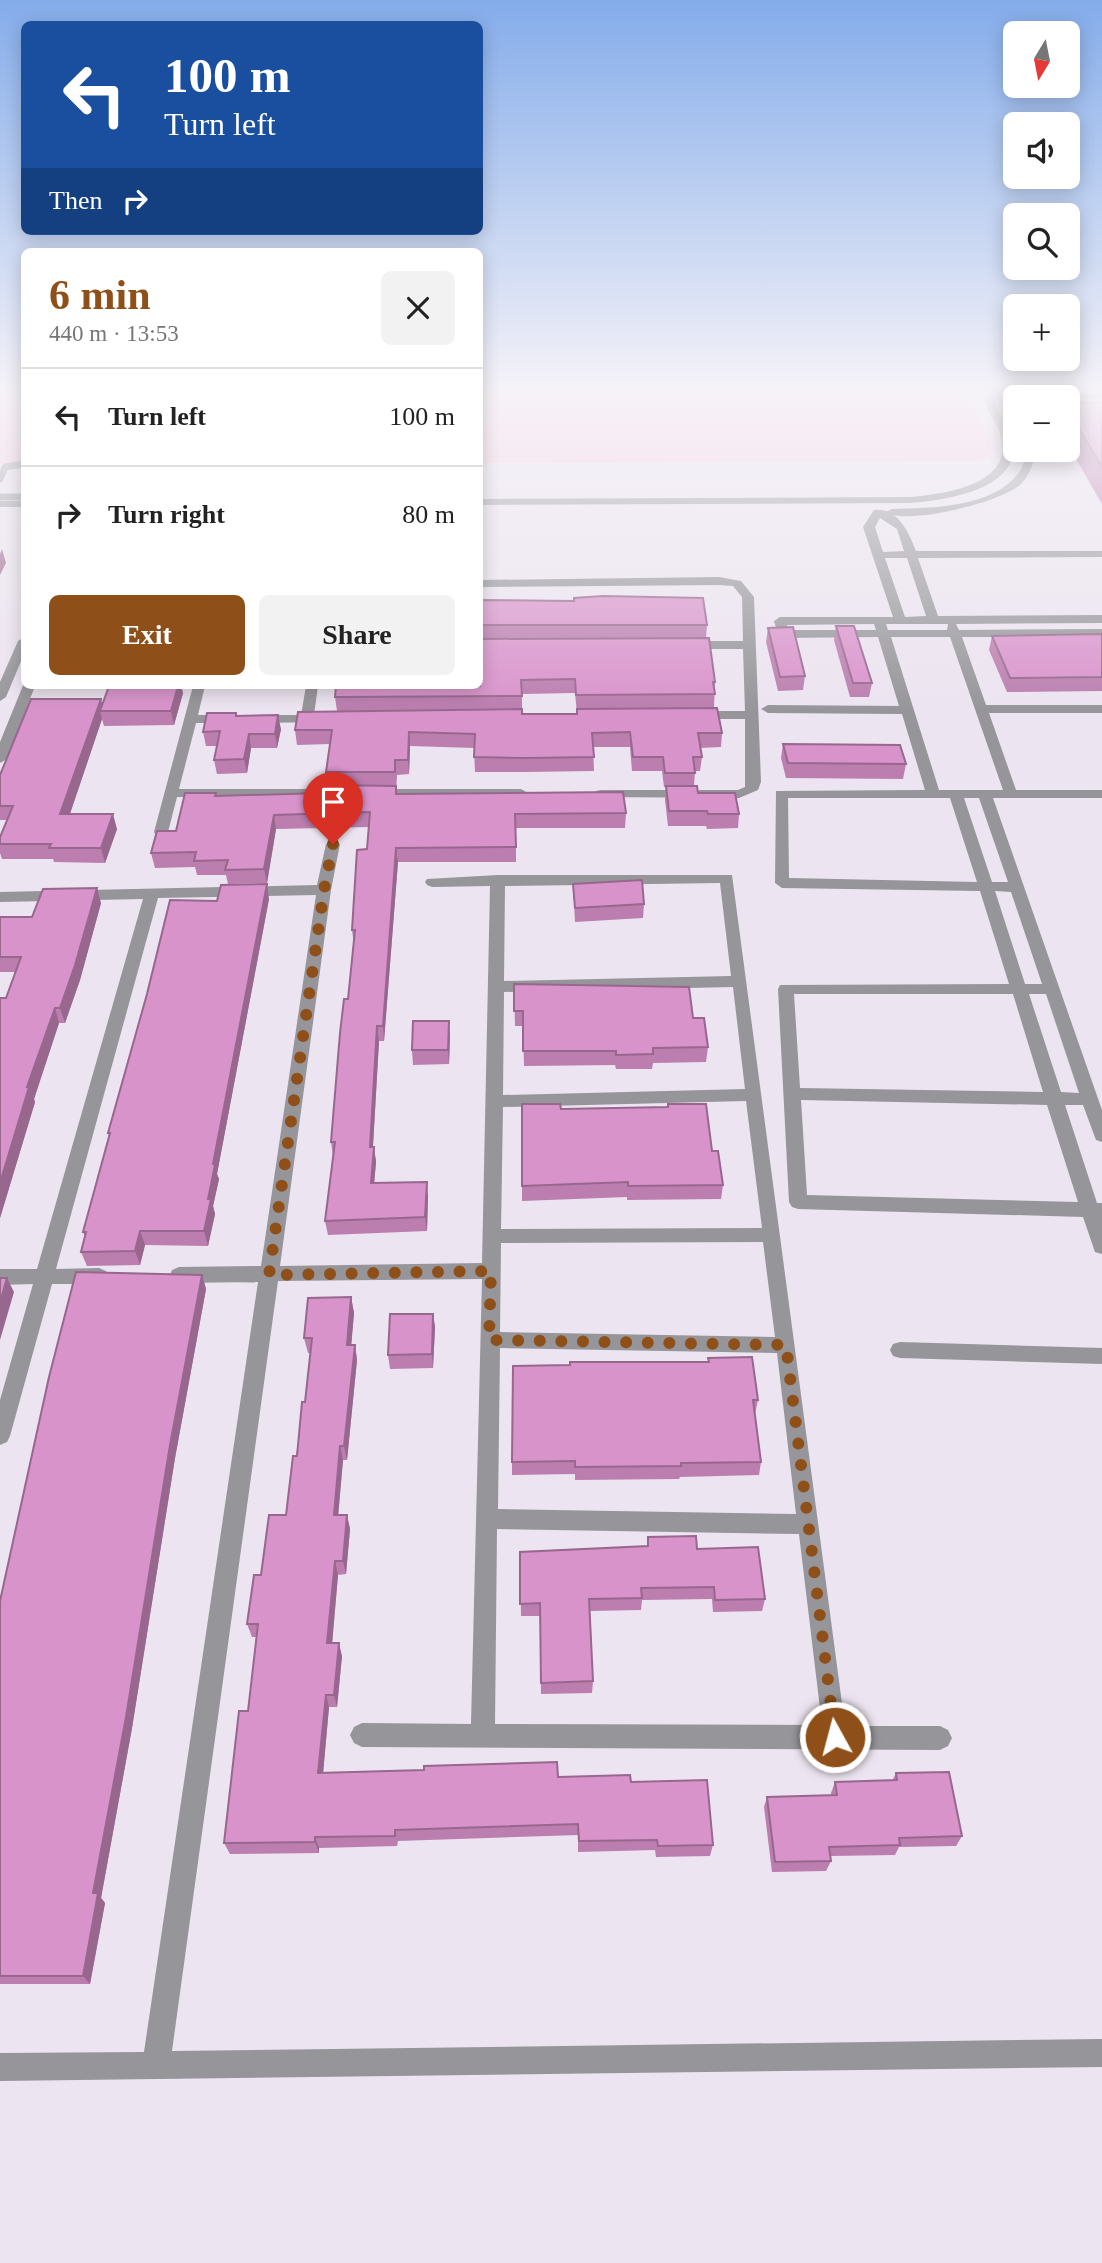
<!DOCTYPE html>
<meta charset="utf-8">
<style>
:root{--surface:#fff;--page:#f2f2f2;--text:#222;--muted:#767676;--line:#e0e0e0;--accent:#8f4f18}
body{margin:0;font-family:"Times New Roman",serif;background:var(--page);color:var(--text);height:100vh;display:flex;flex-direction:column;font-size:26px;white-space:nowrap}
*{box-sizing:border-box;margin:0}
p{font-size:23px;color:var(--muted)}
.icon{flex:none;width:38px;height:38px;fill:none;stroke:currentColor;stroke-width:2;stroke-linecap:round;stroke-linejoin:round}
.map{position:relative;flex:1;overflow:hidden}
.sheet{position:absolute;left:21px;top:248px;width:462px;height:441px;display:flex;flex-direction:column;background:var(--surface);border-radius:10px;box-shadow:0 4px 18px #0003}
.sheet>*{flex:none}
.banner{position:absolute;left:21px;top:21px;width:462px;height:214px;border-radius:10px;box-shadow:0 4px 18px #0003;background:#1a4fa0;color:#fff;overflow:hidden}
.needle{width:46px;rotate:190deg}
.controls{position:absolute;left:1003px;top:21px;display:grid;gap:14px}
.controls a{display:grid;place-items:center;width:77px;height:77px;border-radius:10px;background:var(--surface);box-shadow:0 4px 18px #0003;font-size:35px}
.pin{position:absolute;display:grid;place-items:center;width:60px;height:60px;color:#fff;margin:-72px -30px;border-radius:50% 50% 50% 0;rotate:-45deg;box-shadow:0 0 7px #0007}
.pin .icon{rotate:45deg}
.me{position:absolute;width:77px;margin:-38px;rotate:353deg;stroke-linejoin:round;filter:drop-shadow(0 0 5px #0008)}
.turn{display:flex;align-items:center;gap:24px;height:147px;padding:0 28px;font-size:32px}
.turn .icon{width:91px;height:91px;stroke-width:2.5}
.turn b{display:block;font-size:49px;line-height:60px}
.then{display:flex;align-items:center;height:66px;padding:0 28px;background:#0003;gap:14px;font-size:26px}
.round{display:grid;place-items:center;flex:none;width:74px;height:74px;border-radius:10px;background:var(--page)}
.summary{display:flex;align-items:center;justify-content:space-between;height:119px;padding:0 28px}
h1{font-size:42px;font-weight:700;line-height:52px;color:var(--accent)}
.button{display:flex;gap:14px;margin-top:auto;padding:14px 28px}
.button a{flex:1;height:80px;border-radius:10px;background:var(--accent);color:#fff;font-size:28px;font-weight:700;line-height:80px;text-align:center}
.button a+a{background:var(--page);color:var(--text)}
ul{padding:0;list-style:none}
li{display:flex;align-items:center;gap:21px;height:98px;padding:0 28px;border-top:2px solid var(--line)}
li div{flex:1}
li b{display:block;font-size:26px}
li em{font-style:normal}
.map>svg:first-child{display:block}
</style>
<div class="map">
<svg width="1102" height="2263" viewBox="0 0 1102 2263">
<rect width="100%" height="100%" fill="#ece4f0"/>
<!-- green -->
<g fill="#facadb">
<rect x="0" y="394" width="24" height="70"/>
<path d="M480,394H970C974,415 991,431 991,451L983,461L480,463Z"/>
</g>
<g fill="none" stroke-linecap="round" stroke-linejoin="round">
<!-- service -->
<g stroke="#95959a" stroke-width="7">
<polyline points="0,479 5,467 24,464"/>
<polyline points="0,497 24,497"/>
</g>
<!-- minor -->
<g fill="#95959a" fill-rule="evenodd">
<path d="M874,510C898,507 909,533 916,551H1102V557L918,558L938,616L1102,615V623L956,624L959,630L1102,629V637H962L986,705H1102V713H989L1016,790H1102V798H993L1102,1110V1142L1096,1140L1083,1105H1065L1097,1203H1102V1254L1095,1252L1083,1217L798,1209L792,1207L789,1202L778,989L780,985L1009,984L980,891L782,888L775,883L776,791L925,790L902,714L768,713L761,709L768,705L899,706L878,637L784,638L778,634L774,621L780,617H893L863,527ZM880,518L897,529L904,551L883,552L875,527ZM885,558H907L926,616L905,617ZM874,624L876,630H789L787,625ZM886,624H948L947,630H888ZM891,637H950L1003,790H939ZM788,798H950L977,882L789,878ZM964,798H979L1008,882H992ZM995,891L1011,892L1042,984H1025ZM794,994H1013L1043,1092L800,1088ZM1029,994H1046L1079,1093L1061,1092ZM801,1100L1047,1105L1078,1202L807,1195Z"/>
<polygon points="719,577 741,581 754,597 761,782 758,790 739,798 596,797 596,791 601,790 738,790 745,787 745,719 696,719 689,715 696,711 745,711 743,649 686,649 680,645 686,641 743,641 742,597 733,586 719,585 480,587 480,580"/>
<polygon points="24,637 24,654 6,697 0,701 0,682 18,641"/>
<polygon points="24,683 24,686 35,686 7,759 0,763 0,742"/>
<polygon points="193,686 205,686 198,715 227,715 234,719 227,723 196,723 179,789 339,789 346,793 344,796 177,797 168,832 166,835 156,835 154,832"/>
<polygon points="306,686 318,686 314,715 323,716 323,722 255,723 248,719 255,715 301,715"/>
<polygon points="374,789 521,789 528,793 521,797 369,796 367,793"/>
<path d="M333,840L340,844L331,890L280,1266L482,1263L490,886L432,887L427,885L425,882L427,879L498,875H732L845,1726H940L948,1730L952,1738L948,1746L940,1750L362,1747L354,1743L350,1735L354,1727L362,1723L471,1724L482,1279L278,1281L172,2051L1102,2039V2067L0,2081V2053L144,2052L258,1282L179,1283L172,1280L170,1275L172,1270L179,1267L261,1266L316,895L158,898L56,1269L99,1268L106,1271L109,1276L106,1281L99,1284H52L10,1436L7,1442L0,1445V1400L33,1284L0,1285V1269H37L143,899L0,902V892L317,885L326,844ZM720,883L731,976L504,981L505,886ZM733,987L745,1089L503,1095L504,992ZM746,1101L762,1228L501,1229L503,1107ZM763,1242L775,1337L500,1332L501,1243ZM500,1348L777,1353L796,1514L498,1509ZM497,1529L799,1534L822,1725L495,1724Z"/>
<polygon points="900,1342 1102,1348 1102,1364 900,1358 893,1356 890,1350 893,1344"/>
</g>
<!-- tertiary -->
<g fill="#95959a" fill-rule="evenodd">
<path d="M983,394H993C995,411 1009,423 1012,439C1023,490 945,500 910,503L480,505V499L910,497C942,494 1010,486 1002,440C999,423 985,411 983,394Z"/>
<polygon points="997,394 1102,394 1102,398 1015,397 1015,417 1010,414 1006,397"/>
<path d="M1026,450H1036C1033,464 1031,473 1021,484C1003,502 906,526 886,512L892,509C931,508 995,508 1020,471C1024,465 1024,457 1026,450Z"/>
<rect x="0" y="501" width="24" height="6"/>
</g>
</g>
<!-- wall -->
<g fill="#bb7eaf" fill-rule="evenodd">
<polygon points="1102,402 1102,504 1068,445 1068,403"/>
<path d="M480,600L707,625L706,638L715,682L714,708L722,733L721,747L700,748L702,757L700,771H695L694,786L698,793L739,814L738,828L707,829L706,826H668L665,800L666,787H664L662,771H632L630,747H593L594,771L525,772H475L474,748L410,746L409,774L397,775L396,794L626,813L625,828H516V862H398L384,1041H379L373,1147H374L376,1162L374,1183L428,1196L427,1231L328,1235L325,1221L333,1156L331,1142L354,945L352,930L367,849L369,827L276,829L267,883L228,884L226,875H197L195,867L155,868L151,853L216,796L323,793L328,785L326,772L330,744L297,745L295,730L337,711L335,697ZM575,693L577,714H522V694Z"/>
<polygon points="836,626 872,683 869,697 850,697 834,640"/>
<polygon points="768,628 805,676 803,690 778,691 766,642"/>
<polygon points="1102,634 1102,691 1007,692 989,650 992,636"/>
<polygon points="109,686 181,686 183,693 174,725 104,726 102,719 70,814 117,829 105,863 54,862 53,859 2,859 0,853 0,837 7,820 0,820 0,775 102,706"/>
<polygon points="236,713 237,715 281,729 277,748 251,748 247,773 217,774 214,760 217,746 206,746 203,732"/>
<polygon points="783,744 906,764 903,779 786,778 781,758"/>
<polygon points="573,884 644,904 643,918 575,922"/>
<polygon points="269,899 217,1174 219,1179 213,1206 215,1214 208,1246 145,1245 140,1265 87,1266 81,1252 85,1237 83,1232 109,1137 108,1133 217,901"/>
<polygon points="101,903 80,980 65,1023 59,1023 34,1099 35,1102 0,1218 0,998 6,998 16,972 0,972 0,917 32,917"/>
<polygon points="514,984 693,1018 708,1047 706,1062 653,1063 652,1069 616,1069 615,1065 524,1066 523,1026 515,1026"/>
<polygon points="450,1035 449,1064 413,1065 412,1050"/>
<polygon points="522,1104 561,1109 712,1151 723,1185 721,1199 627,1200 627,1197 522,1201"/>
<polygon points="202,1275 206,1289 175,1458 132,1728 101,1898 105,1903 90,1984 0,1984 0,1601"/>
<polygon points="351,1297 354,1313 351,1345 355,1345 357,1360 347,1460 343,1460 338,1515 347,1515 350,1529 346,1574 338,1575 332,1643 342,1656 337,1707 329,1707 323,1773 558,1777 631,1782 713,1845 710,1856 656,1857 655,1850 578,1852 578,1835 398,1841 397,1846 319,1848 319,1853 230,1854 224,1843 248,1711 257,1637 252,1637 247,1624 261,1575 286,1515 305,1402 310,1353 308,1353 304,1338"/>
<polygon points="433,1314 435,1327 433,1368 390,1369 388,1355"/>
<polygon points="708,1358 758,1400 755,1414 761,1462 759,1475 680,1477 679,1479 575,1480 575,1474 512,1475 512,1462 708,1362"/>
<polygon points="648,1537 697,1549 765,1599 762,1611 713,1612 712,1599 642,1600 641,1610 590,1611 593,1681 592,1693 541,1694 540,1616 521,1616 520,1552 647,1546"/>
<polygon points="896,1773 962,1836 956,1846 899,1847 895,1855 830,1856 831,1861 826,1871 772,1872 764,1807 767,1797 831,1795 831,1793 835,1782 892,1781"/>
</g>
<!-- shaded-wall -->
<g fill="#98678e">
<polygon points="2,549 6,563 0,575 0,554"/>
<polygon points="178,686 181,686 183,693 174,725 171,711"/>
<polygon points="101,699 104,711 100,711 102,719 65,828 60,814"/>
<polygon points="278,715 281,729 277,748 275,734"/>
<polygon points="409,732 410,746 409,774 408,760"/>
<polygon points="249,734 251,748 247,773 244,759"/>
<polygon points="113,814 117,829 105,863 101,848"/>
<polygon points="274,815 276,829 267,883 264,869"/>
<polygon points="396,848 398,862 384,1041 383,1026"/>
<polygon points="267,884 269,899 217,1174 219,1179 213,1206 215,1214 208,1246 204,1231 213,1164"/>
<polygon points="97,888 101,903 80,980 65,1023 60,1008"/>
<polygon points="55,1008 59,1023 34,1099 35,1102 0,1218 0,1183 27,1087"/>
<polygon points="449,1021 450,1035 449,1064 448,1050"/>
<polygon points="377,1026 379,1041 372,1162 370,1147"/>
<polygon points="374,1147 376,1162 373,1197 371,1183"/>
<polygon points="427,1182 428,1196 427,1231 425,1217"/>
<polygon points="140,1231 145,1245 140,1265 135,1251"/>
<polygon points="202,1275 206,1289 175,1458 132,1728 101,1898 105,1903 90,1984 83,1976 93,1893 170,1445"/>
<polygon points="7,1278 14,1292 0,1340 0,1303"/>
<polygon points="351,1297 354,1313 350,1360 347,1345"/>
<polygon points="433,1314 435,1327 433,1368 432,1354"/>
<polygon points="355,1345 357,1360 347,1460 344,1446"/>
<polygon points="340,1446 343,1460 337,1529 334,1515"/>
<polygon points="347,1515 350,1529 346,1574 343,1561"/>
<polygon points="335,1561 338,1575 331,1656 327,1643"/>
<polygon points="339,1643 342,1656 337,1707 334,1695"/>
<polygon points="326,1695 329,1707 322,1785 318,1773"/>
<polygon points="315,1837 319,1848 319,1853 315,1842"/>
</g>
<!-- building -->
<g fill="#d993cb" stroke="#98678e" stroke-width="2">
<polygon points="1102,402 1102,467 1068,410 1068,403"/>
<polygon points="603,596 703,598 707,625 480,625 480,600 574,601 574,598"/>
<polygon points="836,626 854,626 872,683 853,683"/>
<polygon points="793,627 805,676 780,677 768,628"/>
<polygon points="1102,634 1102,677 1010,678 992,636"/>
<polygon points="709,638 715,682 713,682 715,694 576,695 575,679 521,680 522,696 335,697 336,686 480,686 480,639"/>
<polygon points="109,686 178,686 171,711 100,711"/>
<polygon points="31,699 101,699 60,814 113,814 101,848 49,848 51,844 0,844 0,837 13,806 0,806 0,775"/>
<polygon points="717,708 722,733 698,733 702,757 693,757 695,773 665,773 663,757 633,757 630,732 592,733 594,757 525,758 474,757 475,734 409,732 408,760 395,760 395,772 326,772 332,730 295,730 298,712 522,709 522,714 577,714 577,709"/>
<polygon points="207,713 236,713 236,716 278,715 275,734 249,734 244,759 214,760 220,731 203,732"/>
<polygon points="783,744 900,745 906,764 788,763"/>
<polygon points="325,785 396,786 396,794 623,792 626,813 515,814 516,847 396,848 383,1026 377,1026 370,1147 374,1147 371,1183 427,1182 425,1217 325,1221 335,1142 331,1142 340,1033 344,999 348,999 355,930 352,930 357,850 367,849 370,812 274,815 264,869 225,870 228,860 194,861 196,852 151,853 157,831 176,831 185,793 216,793 215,796 323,793"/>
<polygon points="666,786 697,786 698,793 735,793 739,814 708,814 707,811 669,811"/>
<polygon points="642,880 644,904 575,908 573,884"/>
<polygon points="267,884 213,1164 215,1165 208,1199 211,1199 204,1231 140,1231 135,1251 81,1252 86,1232 83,1232 110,1133 108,1133 147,994 170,900 217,901 221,885"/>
<polygon points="97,888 75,965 60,1008 55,1008 27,1087 29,1087 0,1183 0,998 6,998 21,957 0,957 0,917 32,917 43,889"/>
<polygon points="514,984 689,987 693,1018 704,1018 708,1047 653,1048 653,1054 616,1055 616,1051 523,1051 523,1011 514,1011"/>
<polygon points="413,1021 449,1021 448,1050 412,1050"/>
<polygon points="522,1104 560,1104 561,1109 668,1107 668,1104 706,1104 712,1151 718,1151 723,1185 628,1186 628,1182 522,1186"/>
<polygon points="76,1272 202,1275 170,1445 126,1717 93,1893 98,1893 83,1976 0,1976 0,1601 49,1377"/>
<polygon points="0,1278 7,1278 0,1303"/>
<polygon points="351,1297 347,1345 355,1345 344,1446 340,1446 334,1515 347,1515 343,1561 335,1561 327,1643 339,1643 334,1695 326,1695 318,1773 424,1770 424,1766 557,1762 558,1777 630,1775 631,1782 707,1780 713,1845 658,1846 657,1840 579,1841 578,1824 395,1830 395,1836 315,1837 315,1842 224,1843 239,1711 248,1711 258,1624 247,1624 254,1575 261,1575 269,1515 286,1515 293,1456 297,1456 302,1402 305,1402 312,1338 304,1338 308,1298"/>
<polygon points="390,1314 433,1314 432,1354 388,1355"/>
<polygon points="752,1357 758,1400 753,1400 761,1462 681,1463 681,1466 575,1467 575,1461 512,1462 513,1366 570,1365 570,1362 709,1362 708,1358"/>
<polygon points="696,1536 697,1549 758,1547 765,1599 715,1600 714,1587 641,1588 642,1598 589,1599 593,1681 541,1683 540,1603 520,1604 520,1552 648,1546 648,1537"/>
<polygon points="949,1772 962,1836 899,1838 900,1845 829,1847 831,1861 775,1862 767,1797 837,1795 835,1782 897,1780 896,1773"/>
</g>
<!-- sky -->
<linearGradient id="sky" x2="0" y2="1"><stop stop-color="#84acea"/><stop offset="0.55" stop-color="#f6f3f8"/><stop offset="1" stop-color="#f6f3f8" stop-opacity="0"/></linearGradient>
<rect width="1102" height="711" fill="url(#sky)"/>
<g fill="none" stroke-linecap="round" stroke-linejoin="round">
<!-- route -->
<polyline stroke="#8f4f18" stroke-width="12" stroke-dasharray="0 21.6" points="333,844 324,890 269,1275 491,1271 489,1340 786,1345 835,1737"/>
</g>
</svg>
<div class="controls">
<a><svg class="needle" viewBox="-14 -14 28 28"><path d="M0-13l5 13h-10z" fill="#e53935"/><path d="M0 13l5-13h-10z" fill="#767676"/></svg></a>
<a><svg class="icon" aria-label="sound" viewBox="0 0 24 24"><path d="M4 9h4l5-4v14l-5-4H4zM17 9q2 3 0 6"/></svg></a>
<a><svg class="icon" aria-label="search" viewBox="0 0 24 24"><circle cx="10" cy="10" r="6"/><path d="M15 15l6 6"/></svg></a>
<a>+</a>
<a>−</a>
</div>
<div class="pin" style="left:333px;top:844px;background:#d93025"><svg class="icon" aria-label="arrive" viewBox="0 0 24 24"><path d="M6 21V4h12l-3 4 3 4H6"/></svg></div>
<svg class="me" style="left:835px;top:1737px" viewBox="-20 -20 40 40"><circle r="17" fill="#8f4f18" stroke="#fff" stroke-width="3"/><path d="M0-11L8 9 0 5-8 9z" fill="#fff"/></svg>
<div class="banner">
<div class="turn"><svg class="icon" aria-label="left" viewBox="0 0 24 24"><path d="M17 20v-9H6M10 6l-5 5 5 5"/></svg><div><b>100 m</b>Turn left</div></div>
<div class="then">Then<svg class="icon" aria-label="right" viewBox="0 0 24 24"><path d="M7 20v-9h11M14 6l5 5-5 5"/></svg></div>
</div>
<section class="sheet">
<div class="summary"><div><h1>6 min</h1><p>440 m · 13:53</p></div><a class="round"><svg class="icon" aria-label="close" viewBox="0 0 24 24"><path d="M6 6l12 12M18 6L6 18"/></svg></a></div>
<ul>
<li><svg class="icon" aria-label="left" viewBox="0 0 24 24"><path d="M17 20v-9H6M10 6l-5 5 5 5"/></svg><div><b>Turn left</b></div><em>100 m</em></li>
<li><svg class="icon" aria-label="right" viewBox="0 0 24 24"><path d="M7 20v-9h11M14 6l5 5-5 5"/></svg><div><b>Turn right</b></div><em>80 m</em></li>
</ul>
<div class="button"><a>Exit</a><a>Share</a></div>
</section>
</div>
